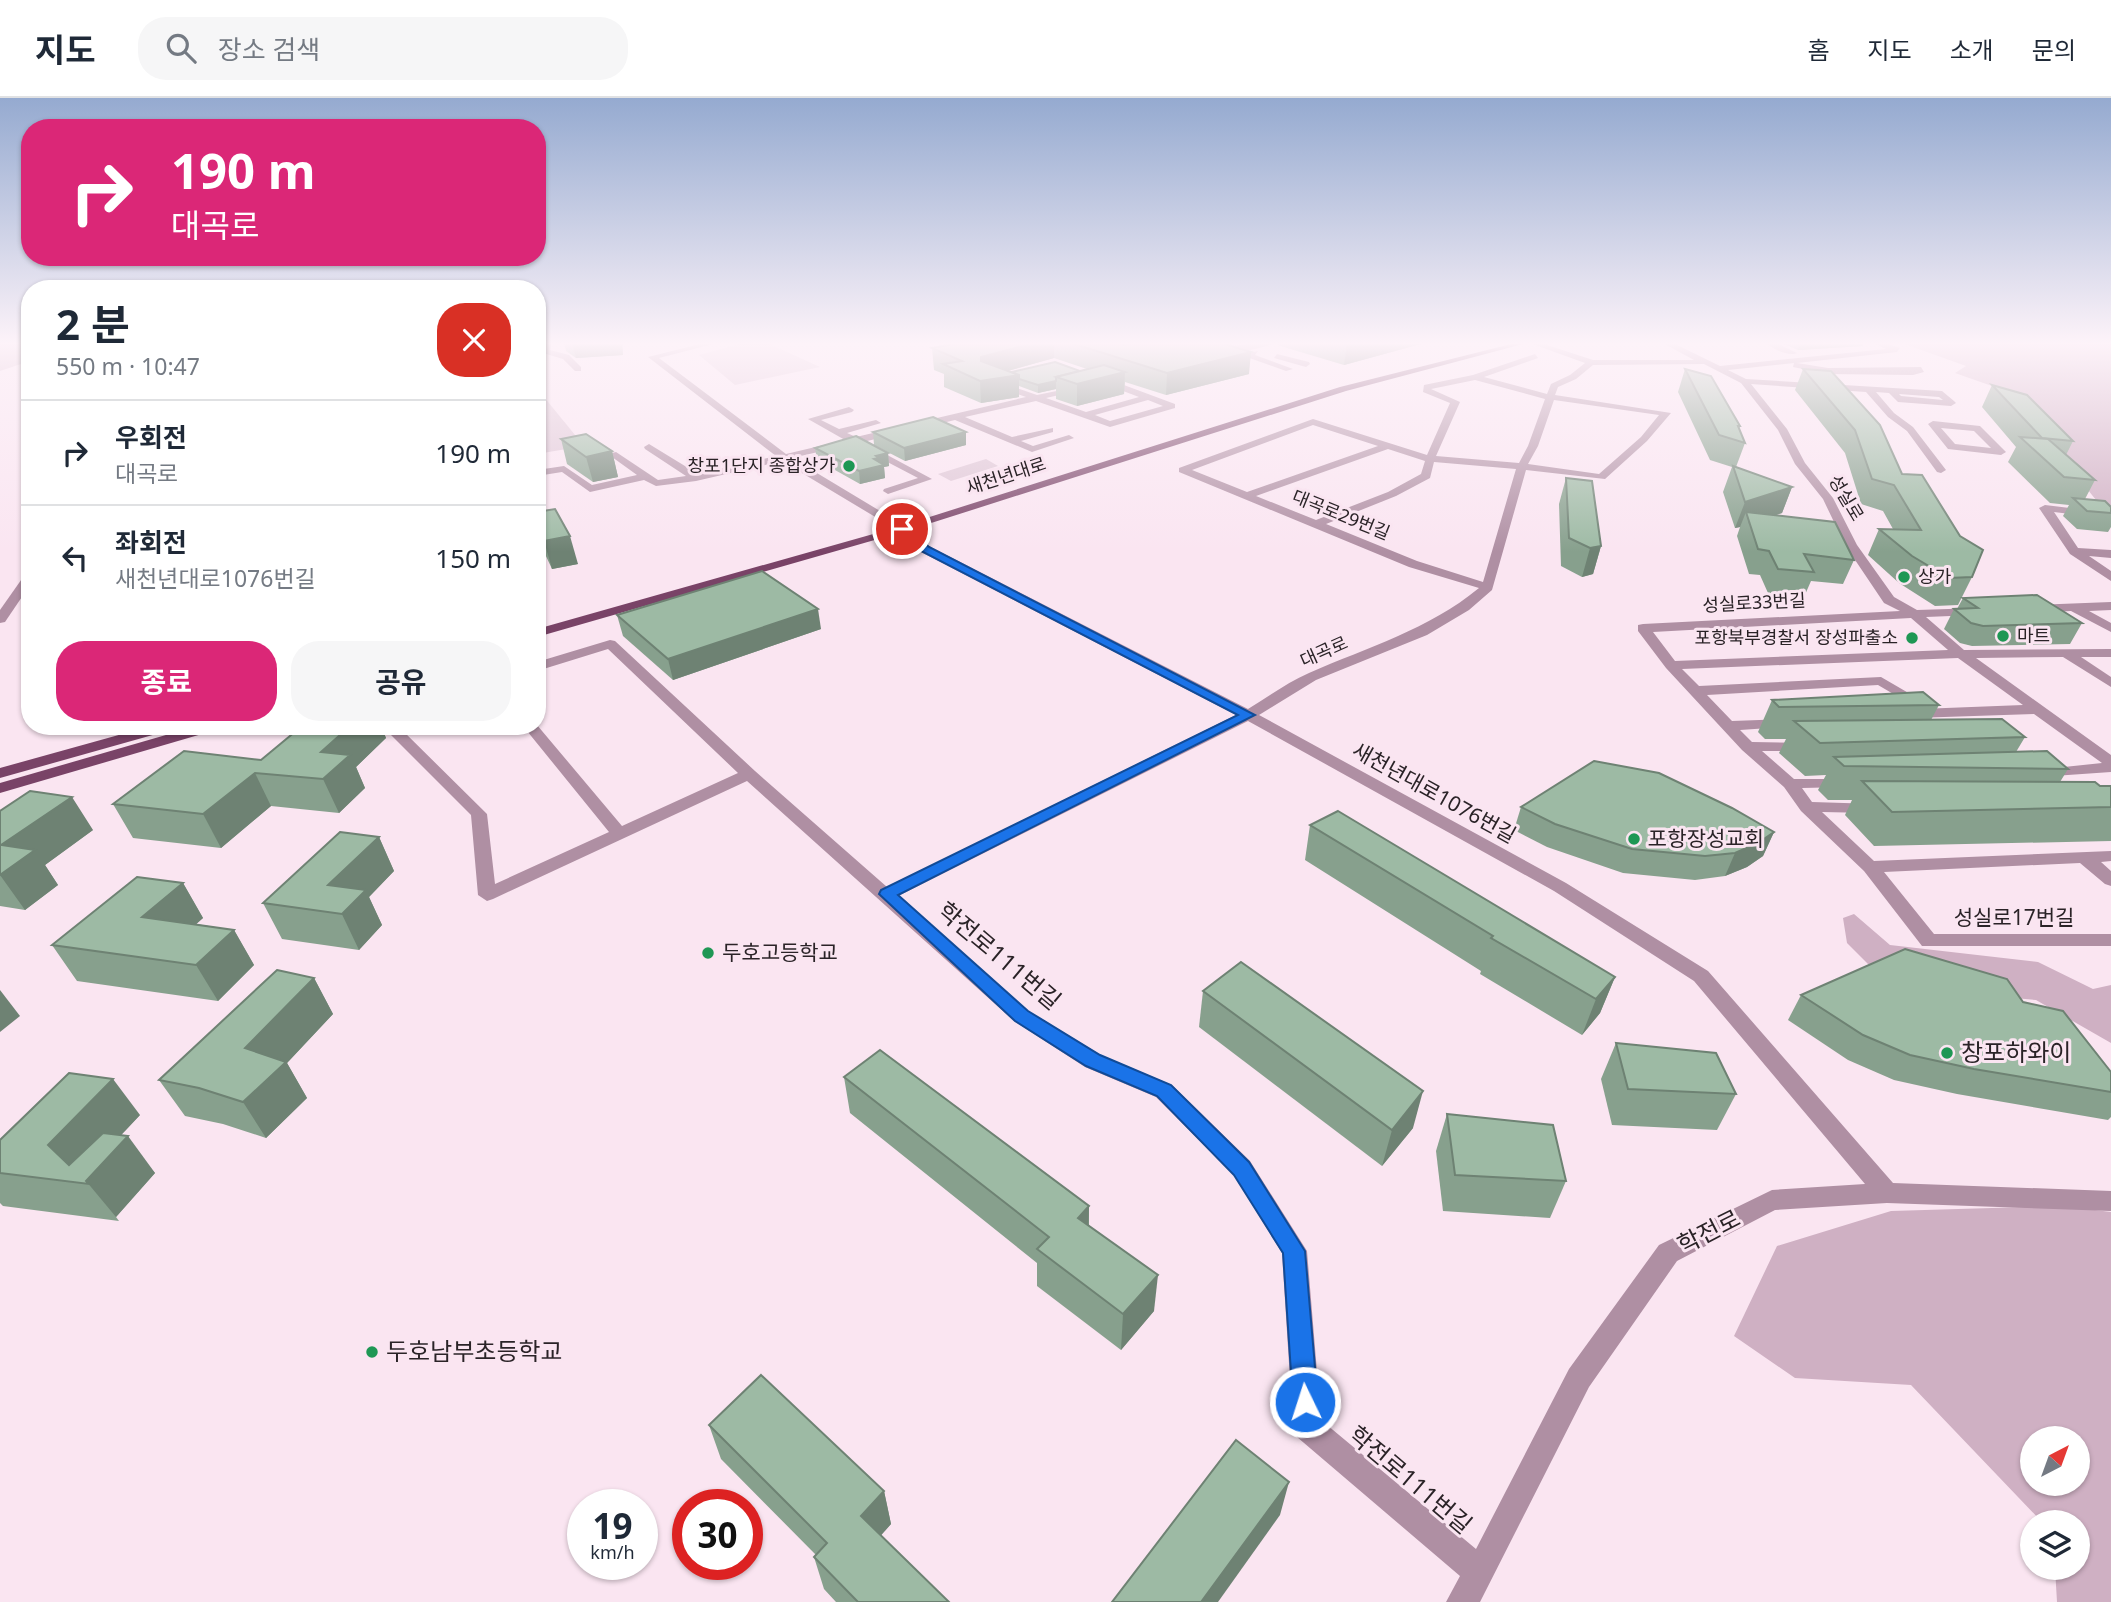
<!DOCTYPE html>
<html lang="ko">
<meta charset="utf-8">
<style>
:root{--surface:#fff;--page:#f6f6f7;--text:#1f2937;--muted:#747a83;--line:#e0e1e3;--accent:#db2777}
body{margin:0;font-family:"Noto Sans","Noto Sans KR",sans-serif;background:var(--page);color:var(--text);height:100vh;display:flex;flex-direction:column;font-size:26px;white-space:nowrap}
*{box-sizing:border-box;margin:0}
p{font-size:23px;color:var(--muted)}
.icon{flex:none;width:38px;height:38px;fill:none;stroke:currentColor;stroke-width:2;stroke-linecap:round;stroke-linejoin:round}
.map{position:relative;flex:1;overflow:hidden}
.panel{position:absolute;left:21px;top:182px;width:525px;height:455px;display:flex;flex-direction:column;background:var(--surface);border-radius:28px;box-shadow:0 2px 5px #0004}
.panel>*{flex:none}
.top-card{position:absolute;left:21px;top:21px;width:525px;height:147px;border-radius:28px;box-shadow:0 2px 5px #0004;background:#db2777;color:#fff;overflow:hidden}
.needle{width:46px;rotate:41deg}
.buttons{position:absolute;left:2020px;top:1328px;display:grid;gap:14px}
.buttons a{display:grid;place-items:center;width:70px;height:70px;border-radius:50%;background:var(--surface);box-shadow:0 2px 5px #0004;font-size:35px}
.speed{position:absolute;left:567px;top:1391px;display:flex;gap:14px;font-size:35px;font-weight:700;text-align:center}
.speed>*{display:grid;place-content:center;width:91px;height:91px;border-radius:50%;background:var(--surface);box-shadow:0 2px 5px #0004;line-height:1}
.speed small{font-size:18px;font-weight:400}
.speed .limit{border:10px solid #d22;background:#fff;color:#111}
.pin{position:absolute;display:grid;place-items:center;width:60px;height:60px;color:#fff;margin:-30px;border:4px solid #fff;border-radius:50%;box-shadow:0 2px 7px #0007}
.me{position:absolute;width:77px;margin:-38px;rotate:356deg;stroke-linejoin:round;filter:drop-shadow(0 0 5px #0008)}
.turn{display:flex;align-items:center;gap:24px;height:147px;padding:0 35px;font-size:32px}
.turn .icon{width:91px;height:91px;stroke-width:2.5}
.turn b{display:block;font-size:49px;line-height:60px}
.round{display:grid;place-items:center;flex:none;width:74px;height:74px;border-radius:28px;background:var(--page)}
.summary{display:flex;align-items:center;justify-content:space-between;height:119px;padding:0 35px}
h1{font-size:42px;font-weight:700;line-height:52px}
.primary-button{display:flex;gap:14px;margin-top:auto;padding:14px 35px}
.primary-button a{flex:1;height:80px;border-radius:28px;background:var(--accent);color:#fff;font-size:28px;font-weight:700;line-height:80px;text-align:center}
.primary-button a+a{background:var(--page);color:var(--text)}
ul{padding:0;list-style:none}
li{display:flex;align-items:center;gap:21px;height:105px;padding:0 35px;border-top:2px solid var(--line)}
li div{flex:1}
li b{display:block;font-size:26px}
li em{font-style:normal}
header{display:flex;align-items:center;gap:42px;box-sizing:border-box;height:98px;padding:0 35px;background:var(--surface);border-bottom:2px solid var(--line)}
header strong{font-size:33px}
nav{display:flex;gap:38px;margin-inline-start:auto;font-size:24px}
.search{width:490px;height:63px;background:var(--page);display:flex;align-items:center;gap:18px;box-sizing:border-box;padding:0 24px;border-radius:28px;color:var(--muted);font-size:26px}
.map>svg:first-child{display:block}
</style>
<header>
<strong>지도</strong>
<div class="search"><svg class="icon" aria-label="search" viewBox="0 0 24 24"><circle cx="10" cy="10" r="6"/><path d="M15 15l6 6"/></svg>장소 검색</div>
<nav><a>홈</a><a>지도</a><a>소개</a><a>문의</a></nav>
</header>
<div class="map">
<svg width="2111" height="1504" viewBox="0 0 2111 1504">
<rect width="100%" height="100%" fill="#fae5f1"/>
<!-- green -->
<g fill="#ddc5d4">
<polygon points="747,244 765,244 820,269 735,287 699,257"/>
<polygon points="544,299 584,348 537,356 537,300"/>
<polygon points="986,361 998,368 951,383 938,376"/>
</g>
<!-- forest -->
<g fill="#cfb0c3" fill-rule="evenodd">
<polygon points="0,244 30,244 30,263 0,273"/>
<polygon points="1899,244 2111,244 2111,408 2100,407 2072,372 1992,288 1955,275 1966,268"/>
<polygon points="1854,816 1890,847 2038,864 2093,891 2111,887 2111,945 2036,902 1990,898 1868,866 1847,845 1843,820"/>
<path d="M2063,1108L2111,1114V1504H2057L2055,1470H2077V1424H2042L1911,1287L1795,1280L1734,1238L1777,1148L1891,1113ZM2032,1340H2077V1386H2032Z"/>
</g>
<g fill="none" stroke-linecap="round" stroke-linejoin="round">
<!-- minor -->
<g fill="#af8fa3" fill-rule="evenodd">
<polygon points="544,244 552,244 550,252 569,257 581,269 581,273 575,273 563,261 543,255"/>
<path d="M708,244H721L659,260L786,356L845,342L808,321L849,309L854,312L852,314L821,322L839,331L876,322L881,325L847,335L856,339L1026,299L994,288L993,286L997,283L1037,297L1081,288V292L1046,300L1086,314L1139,299L1102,285L1105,280L1175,306V310L1110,329L1036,303L965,319L1012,339L1053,330V334L1021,343L1033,348L1069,337L1074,340L1032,354L955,322L863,344L932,381L888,396L883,393L884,391L918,380L853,346L792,360L895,422L929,448L1248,611C1268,599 1288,584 1309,575C1368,549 1428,532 1479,490L1409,469L1179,374V370L1313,321L1427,357L1450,305L1423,294L1424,287L1473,277L1535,256L1538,260L1484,279L1547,296L1551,286L1570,277L1585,265L1527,244H1538L1593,262H1694L1661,244H1671L1720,268L1886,251L1871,244H1882L1900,250L1897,254L1797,265L1828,270L1921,269L1924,274L1913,277L1828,276L1793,269L1794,265L1728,272L1746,281L1942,293L1954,303L1956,305L1951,308L1898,304L1889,295L1876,294L1894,315L1913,329L1946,372L1941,375L1937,374L1907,333L1888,319L1866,294L1751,286L1787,331L1805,365L1833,400L1857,447L1894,499L1917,512L1980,510V516L1975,517L1926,519L1964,552L2111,551V559H2081L2111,579V589L2063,559L1976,560L2111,657V674L2039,679L2037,676L2045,671L2102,665L2034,616L1914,620L1907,616L1909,613L1919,611L1878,587L1707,597L1732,623L1790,621L1793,624L1785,629L1740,632L1752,644L1811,645L1814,648L1806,653H1762L1794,681H1852L1854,684L1846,689L1802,690L1812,704L1876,706L1878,710L1870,715L1822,714L1874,763L2111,753V763L2101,764L2111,773V788L2105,786L2080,765L1884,774L1934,836H2111V848H1922L1864,773L1801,713L1784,689L1742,652L1666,570L1638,533V527L1643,526L1900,513L1884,505L1845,447L1823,401L1795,366L1778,332L1741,285L1704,266L1593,267L1576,281L1558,289L1555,297L1671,315L1647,343L1605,381L1526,372L1492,492L1469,512L1427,537L1316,582L1259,617L1566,785L1708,873L1893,1085L2111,1093V1113L1887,1105L1775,1112L1677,1163L1589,1289L1480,1504H1446L1460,1478L1297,1339L1293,1329L1282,1155L1234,1077L1156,999L1085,969L1014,923L747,683L493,801L487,803L478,797L471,717L382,628H398L487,716L495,786L609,734L523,628L537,627L622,728L738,675L608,551L537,573V564L610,542L615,543L755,673L887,789L1236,617L921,454L887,426L782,363L696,383L656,388L644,382L590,394L562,374L537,378V372L564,368L592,387L637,377L612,359V355L616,354L658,382L686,378L645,351L644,349L649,346L698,376L776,358L648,259ZM1475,282L1545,301L1528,348L1519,365L1436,358L1460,304L1431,291ZM1899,296L1939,299L1943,302L1901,298ZM1148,302L1163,308L1110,323L1095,317ZM1554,302L1659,317L1641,339L1599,376L1528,366L1538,348ZM1313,327L1378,348L1247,394L1192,372ZM1388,351L1425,363L1421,376L1388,394L1316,422L1256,398ZM1434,364L1516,371L1483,484L1417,463L1326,426L1396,398L1430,380ZM1911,520L1948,552L1675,563L1653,534ZM1958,560L2023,607L1920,611L1926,607L1924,604L1881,579L1699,588L1682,571ZM1248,623L1554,793L1694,883L1865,1086L1772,1092L1659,1147L1569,1271L1476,1451L1321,1322L1307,1153L1250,1063L1172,987L1101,957L1028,913L898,798Z"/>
<path d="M1165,244L1221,249L1276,244C1252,257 1189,258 1165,244Z"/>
<path d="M1766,244H1774L1797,255C1790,259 1771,251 1766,244Z"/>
<polygon points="1258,253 1255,257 1293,271 1286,273 1241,257"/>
<polygon points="1277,256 1309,264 1310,266 1306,269 1274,260"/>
<path d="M1933,323L1980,328L2006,354L2001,357L1948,351L1928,326ZM1941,330L1974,333L1991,350L1955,346Z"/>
<polygon points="2045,407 2111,415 2111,421 2054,414 2078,450 2111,452 2111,460 2089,458 2111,473 2111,483 2070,456 2039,410"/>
<polygon points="30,474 30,487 5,524 0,525 0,512 26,475"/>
<polygon points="2111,504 2111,512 2089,513 2111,525 2111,534 2071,513 2034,515 2028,511 2034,507"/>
</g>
<!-- major -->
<g fill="#794367" fill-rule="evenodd">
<polygon points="1519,244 1531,244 1346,293 906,433 537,539 537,531 898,429 1340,289"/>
<polygon points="151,628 176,628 174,631 0,680 0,670"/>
<polygon points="197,628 221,628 219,631 0,695 0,685"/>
</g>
</g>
<!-- wall -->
<g fill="#87a08d" fill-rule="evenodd">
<polygon points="564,244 622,244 623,257 576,260 566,253"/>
<path d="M1054,244V246V244H1113L1124,247L1249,276L1166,297L1125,284L1124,296L1077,308L1056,301V291L1038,295L1019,288V299L981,305L944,289V276L934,272L932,250ZM1054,260L1087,271L1080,273L1012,274L1008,273Z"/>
<polygon points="1277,244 1428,244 1344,267 1277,247"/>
<polygon points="1779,244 1864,244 1863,248 1798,252"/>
<polygon points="1685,271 1740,328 1739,331 1745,345 1736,369 1792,389 1782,415 1775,417 1854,462 1843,486 1811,483 1804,499 1768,495 1760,477 1749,476 1737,438 1740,429 1735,430 1723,394 1732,369 1710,362 1678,294"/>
<polygon points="1803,271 1902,376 1972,479 1958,507 1935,508 1899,485 1868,457 1879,431 1893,431 1883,413 1861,406 1845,355 1795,292"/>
<polygon points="1992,287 2073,343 2066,357 2095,382 2085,401 2111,409 2111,429 2108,434 2077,431 2063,418 2069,407 2050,405 2008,364 2016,349 1982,309"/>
<polygon points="873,334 966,347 905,363 874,347"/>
<polygon points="561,341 612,353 618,379 593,384 567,366"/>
<polygon points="815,350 888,355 889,368 884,369 885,380 860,386 817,362"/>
<polygon points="1566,380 1601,448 1593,476 1582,479 1561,468 1559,406"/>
<polygon points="537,414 578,466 552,471 537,439"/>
<polygon points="1963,500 2082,525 2070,546 1972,548 1960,545 1944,531 1954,511 1957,511"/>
<polygon points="617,517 821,531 673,582 623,538"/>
<polygon points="1772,602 1939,607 1931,622 2025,639 2016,654 2068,671 2060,684 2100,688 2111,688 2111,743 1874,748 1845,717 1852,702 1828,702 1818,692 1826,677 1805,678 1779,655 1786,641 1765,641 1758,634"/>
<polygon points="302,628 381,628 386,640 356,669 365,690 339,715 271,708 221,750 133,740 113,706 261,662"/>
<polygon points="1521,709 1774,734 1763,758 1747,769 1725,778 1695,782 1623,775 1547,749 1514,732"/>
<polygon points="0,713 93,732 45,767 58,787 25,812 0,808"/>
<polygon points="1310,727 1615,879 1600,915 1582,937 1480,876 1481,873 1305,762"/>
<polygon points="379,739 394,773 369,799 382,827 359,852 282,841 263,805"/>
<polygon points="183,785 203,820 196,826 234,832 254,867 218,903 77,883 52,847"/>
<polygon points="314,880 333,916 287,965 307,1000 266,1040 223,1026 185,1018 159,982"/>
<polygon points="1203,893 1413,1030 1382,1068 1199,929"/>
<polygon points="1801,897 2023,904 2111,974 2111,1019 2108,1022 1957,996 1894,982 1848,962 1788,922"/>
<polygon points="1616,945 1736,996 1717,1032 1612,1027 1601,981"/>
<polygon points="844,979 1089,1108 1089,1128 1154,1213 1121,1252 1037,1188 1037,1165 850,1015"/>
<polygon points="1447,1016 1566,1083 1550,1120 1443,1113 1436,1053"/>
<polygon points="140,1017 121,1037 155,1075 116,1119 119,1123 3,1108 0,1105 0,1042"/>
<polygon points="709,1327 884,1393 891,1426 881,1437 949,1504 836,1504 824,1491 814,1459 816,1457 721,1361"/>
</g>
<!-- shaded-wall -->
<g fill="#6e8273">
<polygon points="572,244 622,244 623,257 576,260"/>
<polygon points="1038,244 1054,244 1054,260 982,280 1019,277 1019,299 981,305 980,283 981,259"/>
<polygon points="1355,244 1428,244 1344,267 1347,246"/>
<polygon points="1801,244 1864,244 1863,248 1798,252"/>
<polygon points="1251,254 1249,276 1166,297 1167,275"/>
<polygon points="1125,274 1124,296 1077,308 1077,286"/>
<polygon points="1056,283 1056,291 1038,295 1038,287"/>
<polygon points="966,334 966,347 905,363 904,350"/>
<polygon points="612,353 618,379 593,384 586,359"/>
<polygon points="888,355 889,368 884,369 885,380 860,386 859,373 874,361 876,358"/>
<polygon points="1792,389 1782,415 1749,426 1746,414 1740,429 1735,430 1745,404"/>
<polygon points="570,438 578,466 552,471 544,443"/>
<polygon points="1601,448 1593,476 1582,479 1590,450"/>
<polygon points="818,511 821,531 673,582 668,561"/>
<polygon points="350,628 381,628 386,640 356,669 365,690 339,715 323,681 321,654"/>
<polygon points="255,675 271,708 221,750 203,716"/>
<polygon points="72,699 93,732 45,767 58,787 25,812 0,777 1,747"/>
<polygon points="1774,734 1763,758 1747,769 1725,778 1735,755"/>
<polygon points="379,739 394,773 369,799 382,827 359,852 328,787"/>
<polygon points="183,785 203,820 164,855 142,819"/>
<polygon points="234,832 254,867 218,903 196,867"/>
<polygon points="1615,879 1600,915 1582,937 1596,901"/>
<polygon points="314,880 333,916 287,965 307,1000 266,1040 243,1004 245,950"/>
<polygon points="0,892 20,918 0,934"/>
<polygon points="113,981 140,1017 78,1083 48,1047"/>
<polygon points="1423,993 1413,1030 1382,1068 1392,1032"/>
<polygon points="128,1038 155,1075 116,1119 86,1083"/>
<polygon points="1089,1108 1088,1145 1078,1120"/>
<polygon points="1158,1177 1154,1213 1121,1252 1123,1216"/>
<polygon points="1289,1384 1280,1417 1218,1504 1201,1504"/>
<polygon points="884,1393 891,1426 869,1451 861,1418"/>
</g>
<!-- building -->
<g fill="#9dbaa4" stroke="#6e8273" stroke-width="2">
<polygon points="965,244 1038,244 981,259 981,263 1019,277 980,283 943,266 962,263 932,250"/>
<polygon points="1068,244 1113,244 1124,247 1140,244 1218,244 1251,254 1167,275"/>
<polygon points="1339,244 1355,244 1347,246"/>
<polygon points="1055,264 1080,273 1056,279 1056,283 1038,287 1019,281 1019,277 1012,274"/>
<polygon points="1104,267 1125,274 1077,286 1056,279"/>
<polygon points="1685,271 1711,278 1740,328 1738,328 1745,345 1719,337"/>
<polygon points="1803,271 1831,273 1880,327 1902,376 1922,377 1960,438 1983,452 1972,479 1949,480 1912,458 1879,431 1921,432 1894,387 1872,381 1855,332"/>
<polygon points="1992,287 2027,297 2073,343 2042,340"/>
<polygon points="933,319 966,334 904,350 873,334"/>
<polygon points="586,336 612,353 586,359 561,341"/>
<polygon points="856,338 888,355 876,358 879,360 874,361 884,367 859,373 815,350"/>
<polygon points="2020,339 2048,341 2095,382 2064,379"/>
<polygon points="1733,368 1792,389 1745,404"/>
<polygon points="1566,380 1592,383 1601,448 1590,450 1569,440"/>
<polygon points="2073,400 2105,403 2111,409 2111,415 2087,413"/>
<polygon points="555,411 570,438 544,443 537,429 537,414"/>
<polygon points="1746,414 1835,424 1854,462 1804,456 1814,474 1778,471 1769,453 1758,451"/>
<polygon points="762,473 818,511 668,561 617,517"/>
<polygon points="2037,497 2082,525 1983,528 1971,525 1954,511 1978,510 1963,500"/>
<polygon points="1923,594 1939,607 1779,609 1772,602"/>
<polygon points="2002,621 2025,639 1820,645 1794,623"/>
<polygon points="302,628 350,628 321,654 350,657 323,681 255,675 203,716 113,706 184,653 261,662"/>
<polygon points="2047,653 2068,671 1844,668 1834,659"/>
<polygon points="1594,663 1659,675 1732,710 1774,734 1758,745 1735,755 1705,758 1632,751 1555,726 1521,709"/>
<polygon points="1862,683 2095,684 2100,688 2111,688 2111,709 1892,714"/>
<polygon points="30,693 72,699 1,747 35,752 0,777 0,713"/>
<polygon points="1338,713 1615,879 1596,901 1491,840 1493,838 1310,727"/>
<polygon points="340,734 379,739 328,787 366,792 342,816 263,805"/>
<polygon points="137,779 183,785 142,819 234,832 196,867 52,847"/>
<polygon points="1905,851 2007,881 2023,904 2063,913 2111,974 2111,994 1974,971 1910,957 1863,937 1801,897"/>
<polygon points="1241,864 1423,993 1392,1032 1203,893"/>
<polygon points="277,872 314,880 245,950 286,964 243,1004 199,990 159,982"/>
<polygon points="1616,945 1716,955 1736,996 1628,991"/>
<polygon points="880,952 1089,1108 1078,1120 1158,1177 1123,1216 1037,1151 1049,1139 844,979"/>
<polygon points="69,975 113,981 48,1047 69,1067 103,1035 128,1038 86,1083 89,1086 0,1075 0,1042"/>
<polygon points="1447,1016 1553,1027 1566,1083 1455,1077"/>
<polygon points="761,1277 884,1393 861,1418 949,1504 858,1504 814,1459 827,1445 709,1327"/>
<polygon points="1236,1342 1289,1384 1201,1504 1112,1504"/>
</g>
<!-- sky -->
<linearGradient id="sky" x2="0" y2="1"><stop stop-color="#95aad0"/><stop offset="0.54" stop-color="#fdf3f9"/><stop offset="1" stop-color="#fdf3f9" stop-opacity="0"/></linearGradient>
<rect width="2111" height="454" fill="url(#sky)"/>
<!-- route -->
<polygon fill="#1a73e8" stroke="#114b97" stroke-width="2" points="899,429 906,429 929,449 1255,617 898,797 1028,913 1100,957 1171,987 1249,1064 1305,1153 1318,1304 1314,1313 1305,1317 1296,1313 1293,1304 1283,1155 1234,1077 1157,998 1086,968 1015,923 879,796 881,792 1238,617 921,453 899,434"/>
<!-- markers -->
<g fill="#1e9754" stroke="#fae5f1" stroke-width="2.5">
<circle cx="849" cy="368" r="7"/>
<circle cx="1904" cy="479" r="7"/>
<circle cx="2003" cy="538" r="7"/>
<circle cx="1912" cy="540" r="7"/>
<circle cx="1634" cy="741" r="7"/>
<circle cx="708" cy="855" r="7"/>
<circle cx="1947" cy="955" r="7"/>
<circle cx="372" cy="1254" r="7"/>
</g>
<g text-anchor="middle" stroke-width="6" stroke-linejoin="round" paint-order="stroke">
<!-- far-poi labels -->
<g font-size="18" fill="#2a2327" stroke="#fae5f1" text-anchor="end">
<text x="835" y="374">창포1단지 종합상가</text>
<text x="1918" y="485" text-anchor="start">상가</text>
<text x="2017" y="544" text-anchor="start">마트</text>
<text x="1898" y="546">포항북부경찰서 장성파출소</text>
</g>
<!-- far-street labels -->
<g font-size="18" fill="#2a2327" stroke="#fae5f1">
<text transform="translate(1006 378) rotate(-18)" y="6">새천년대로</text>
<text transform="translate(1846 400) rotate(59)" y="6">성실로</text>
<text transform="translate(1341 417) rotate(22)" y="6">대곡로29번길</text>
<text transform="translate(1754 505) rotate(-3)" y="6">성실로33번길</text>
<text transform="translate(1324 554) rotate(-24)" y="6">대곡로</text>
</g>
<!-- street labels -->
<g font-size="21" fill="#2a2327" stroke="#fae5f1">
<text transform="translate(1434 695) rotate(29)" y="7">새천년대로1076번길</text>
<text x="2014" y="827">성실로17번길</text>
</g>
<!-- poi labels -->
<g font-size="21" fill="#2a2327" stroke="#fae5f1" text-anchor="start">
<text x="1648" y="748">포항장성교회</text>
<text x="722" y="862">두호고등학교</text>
</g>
<!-- near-street labels -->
<g font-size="24" fill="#2a2327" stroke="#fae5f1">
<text transform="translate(999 858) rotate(40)" y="8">학전로111번길</text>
<text transform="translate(1709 1134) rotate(-27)" y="8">학전로</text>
<text transform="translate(1410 1382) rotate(40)" y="8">학전로111번길</text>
</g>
<!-- near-poi labels -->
<g font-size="24" fill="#2a2327" stroke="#fae5f1" text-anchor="start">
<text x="1961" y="963">창포하와이</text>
<text x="386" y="1262">두호남부초등학교</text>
</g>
</g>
</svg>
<div class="buttons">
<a><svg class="needle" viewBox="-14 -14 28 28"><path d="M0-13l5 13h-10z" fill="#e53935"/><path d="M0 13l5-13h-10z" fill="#747a83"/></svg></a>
<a><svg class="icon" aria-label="layers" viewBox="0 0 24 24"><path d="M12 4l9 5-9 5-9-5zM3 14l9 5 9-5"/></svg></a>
</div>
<div class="speed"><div>19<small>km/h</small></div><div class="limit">30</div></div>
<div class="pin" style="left:902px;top:431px;background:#d93025"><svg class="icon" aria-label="arrive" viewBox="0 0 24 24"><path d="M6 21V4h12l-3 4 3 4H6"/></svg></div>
<svg class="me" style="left:1305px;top:1304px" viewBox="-20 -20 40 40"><circle r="17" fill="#1a73e8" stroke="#fff" stroke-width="3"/><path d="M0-11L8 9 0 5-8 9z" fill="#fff"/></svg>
<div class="top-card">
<div class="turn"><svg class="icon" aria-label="right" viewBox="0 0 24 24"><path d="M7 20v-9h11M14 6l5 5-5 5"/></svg><div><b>190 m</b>대곡로</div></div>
</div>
<section class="panel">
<div class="summary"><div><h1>2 분</h1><p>550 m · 10:47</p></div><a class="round" style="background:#d93025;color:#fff"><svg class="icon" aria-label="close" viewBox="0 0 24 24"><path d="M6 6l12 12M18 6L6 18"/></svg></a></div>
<ul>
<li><svg class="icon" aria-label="right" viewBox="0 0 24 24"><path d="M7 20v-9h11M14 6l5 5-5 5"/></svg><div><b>우회전</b><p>대곡로</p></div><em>190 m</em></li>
<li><svg class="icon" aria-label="left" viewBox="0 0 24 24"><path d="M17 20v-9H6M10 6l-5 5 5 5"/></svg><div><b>좌회전</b><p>새천년대로1076번길</p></div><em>150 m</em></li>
</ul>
<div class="primary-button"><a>종료</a><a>공유</a></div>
</section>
</div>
